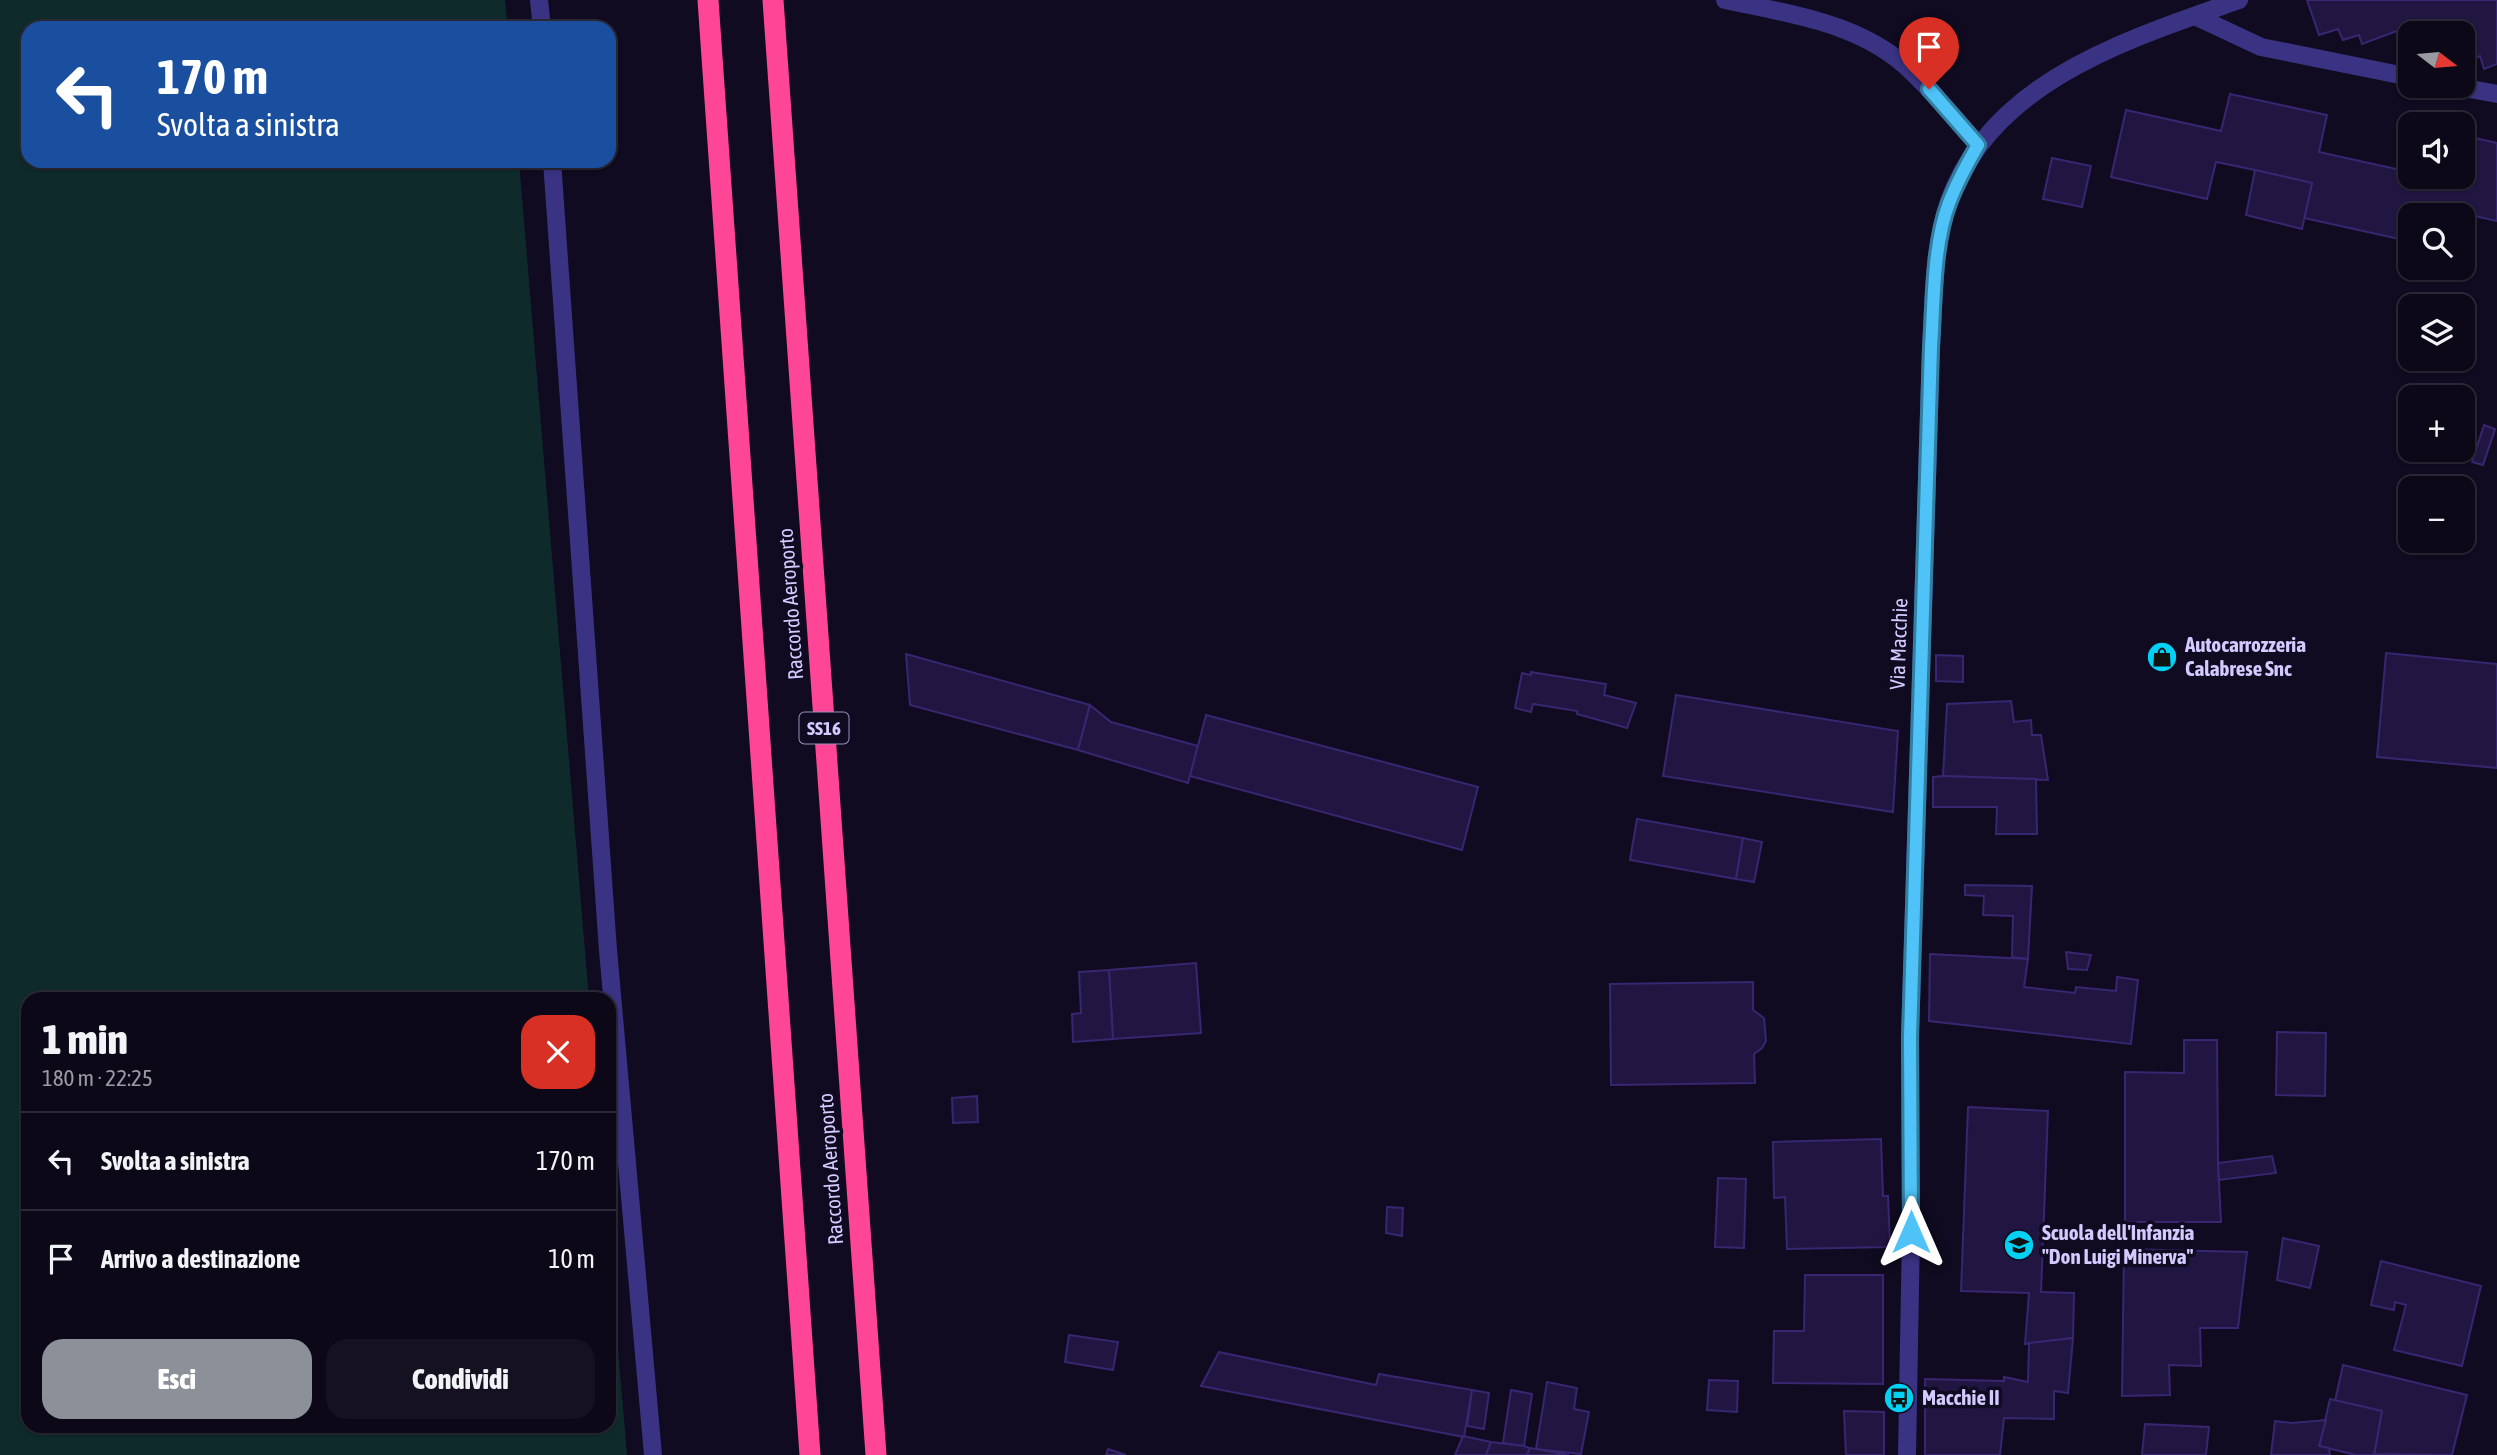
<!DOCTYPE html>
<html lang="it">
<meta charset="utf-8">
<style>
:root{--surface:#0c0818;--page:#151121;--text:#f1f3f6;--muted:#9a9aa2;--line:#2c2937;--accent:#8c9099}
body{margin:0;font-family:"Asap Condensed",sans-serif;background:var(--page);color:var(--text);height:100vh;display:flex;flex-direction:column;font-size:26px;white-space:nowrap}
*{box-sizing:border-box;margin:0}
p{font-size:23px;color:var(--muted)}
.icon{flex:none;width:38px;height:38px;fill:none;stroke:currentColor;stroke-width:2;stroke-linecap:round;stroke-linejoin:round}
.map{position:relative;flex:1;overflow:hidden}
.sheet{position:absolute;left:21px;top:992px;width:595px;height:441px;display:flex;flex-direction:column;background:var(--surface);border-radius:21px;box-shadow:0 2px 5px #0004,0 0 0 2px var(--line)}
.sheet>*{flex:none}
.top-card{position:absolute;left:21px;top:21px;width:595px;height:147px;border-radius:21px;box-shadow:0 2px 5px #0004,0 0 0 2px var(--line);background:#1a4fa0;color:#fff;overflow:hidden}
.needle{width:46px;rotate:106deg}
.fabs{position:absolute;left:2398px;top:21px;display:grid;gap:14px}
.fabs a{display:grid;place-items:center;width:77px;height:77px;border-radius:14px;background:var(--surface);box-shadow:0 2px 5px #0004,0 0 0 2px var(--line);font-size:35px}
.pin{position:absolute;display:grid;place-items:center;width:60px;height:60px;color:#fff;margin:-72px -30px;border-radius:50% 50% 50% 0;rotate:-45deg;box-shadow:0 0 7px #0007}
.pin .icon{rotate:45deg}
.me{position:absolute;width:77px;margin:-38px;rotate:0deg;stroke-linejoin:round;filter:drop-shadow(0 0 5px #0008)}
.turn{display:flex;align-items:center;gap:24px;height:147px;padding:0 21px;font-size:32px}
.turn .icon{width:91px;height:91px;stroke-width:2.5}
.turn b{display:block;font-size:49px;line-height:60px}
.round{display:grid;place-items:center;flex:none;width:74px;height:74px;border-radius:21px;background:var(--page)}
.headline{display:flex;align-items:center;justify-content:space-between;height:119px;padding:0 21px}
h1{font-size:42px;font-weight:800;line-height:52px}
.cta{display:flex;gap:14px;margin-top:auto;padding:14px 21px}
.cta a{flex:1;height:80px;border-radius:21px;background:var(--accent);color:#fff;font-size:28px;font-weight:800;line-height:80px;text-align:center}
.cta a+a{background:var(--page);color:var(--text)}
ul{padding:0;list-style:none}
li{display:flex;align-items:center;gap:21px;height:98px;padding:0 21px;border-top:2px solid var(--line)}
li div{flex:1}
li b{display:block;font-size:26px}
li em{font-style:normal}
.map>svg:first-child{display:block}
</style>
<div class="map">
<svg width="2497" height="1455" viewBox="0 0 2497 1455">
<rect width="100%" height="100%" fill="#100b20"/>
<!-- green -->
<polygon fill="#0e2a2a" points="0,0 505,0 508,28 28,28 28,161 519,161 589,999 28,999 28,1426 609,1426 609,1243 627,1455 0,1455"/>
<!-- building -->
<g fill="#211642" stroke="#382670" stroke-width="2">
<polygon points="2307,0 2497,0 2497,64 2484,69 2480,56 2462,63 2462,33 2416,33 2413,25 2362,44 2359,35 2343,40 2338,29 2319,35"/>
<polygon points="2230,94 2327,115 2319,152 2410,172 2410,177 2462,177 2462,135 2497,143 2497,221 2412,202 2404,240 2304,218 2312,183 2255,170 2216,162 2207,199 2111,177 2126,110 2221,131"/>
<polygon points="2052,158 2091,166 2082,207 2043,199"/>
<polygon points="2255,170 2312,183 2302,229 2246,215"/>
<polygon points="2484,425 2495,429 2483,465 2472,462"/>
<polygon points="2386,653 2497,664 2497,768 2377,757"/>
<polygon points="906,654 1090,705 1078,750 910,705"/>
<polygon points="1936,655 1963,656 1963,682 1936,681"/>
<polygon points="1531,672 1606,684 1604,695 1636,703 1627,728 1577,714 1577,711 1533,704 1531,712 1515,708 1522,673 1531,675"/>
<polygon points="1676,695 1898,731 1893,812 1663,776"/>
<polygon points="2011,701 2014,722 2031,720 2032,735 2041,735 2048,780 1943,776 1947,704"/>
<polygon points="1090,705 1111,722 1198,746 1188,783 1078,750"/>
<polygon points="1206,715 1478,787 1462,850 1190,776"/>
<polygon points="1943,776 2036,779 2037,834 1996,834 1997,807 1933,807 1933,777"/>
<polygon points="1637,819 1743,838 1736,879 1630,860"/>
<polygon points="1743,838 1762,842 1754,882 1736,879"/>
<polygon points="1965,885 2032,886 2028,959 2012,957 2013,916 1983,915 1984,896 1965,895"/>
<polygon points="2066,952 2091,955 2087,970 2068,969"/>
<polygon points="1930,954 2028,959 2024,987 2075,993 2076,987 2116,991 2117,977 2138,980 2131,1044 1929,1021"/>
<polygon points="1196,963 1201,1033 1113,1039 1109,970"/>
<polygon points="1109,970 1113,1039 1073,1042 1072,1014 1081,1013 1079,972"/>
<polygon points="1753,982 1753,1010 1764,1018 1766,1041 1762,1048 1754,1054 1755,1083 1611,1085 1610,984"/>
<polygon points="2277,1032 2326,1033 2325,1096 2276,1095"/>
<polygon points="2184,1040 2217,1040 2218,1163 2221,1222 2125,1222 2125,1072 2184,1073"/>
<polygon points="977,1096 978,1122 953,1123 952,1098"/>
<polygon points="1968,1107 2048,1111 2041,1292 2074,1293 2073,1338 2025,1344 2029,1293 1961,1291"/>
<polygon points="1881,1139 1883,1196 1888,1196 1890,1247 1787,1249 1785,1197 1774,1198 1773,1142"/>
<polygon points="2272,1156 2276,1173 2219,1180 2218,1163"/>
<polygon points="1718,1178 1746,1179 1744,1248 1715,1247"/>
<polygon points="1387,1207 1403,1208 1402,1236 1386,1233"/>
<polygon points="2283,1238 2319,1246 2310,1288 2277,1280"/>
<polygon points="2124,1249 2247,1252 2238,1328 2200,1328 2201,1366 2169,1365 2170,1395 2122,1396"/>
<polygon points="2381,1261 2481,1286 2462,1366 2394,1350 2406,1305 2395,1302 2394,1310 2371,1305"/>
<polygon points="1805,1275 1883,1275 1883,1384 1773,1383 1774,1331 1804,1331"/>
<polygon points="1069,1335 1118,1342 1113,1370 1065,1362"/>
<polygon points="2073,1338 2068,1393 2054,1391 2054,1419 2004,1418 2000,1455 1925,1455 1925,1379 2004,1381 2004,1377 2028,1382 2029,1343"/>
<polygon points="1219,1352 1376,1385 1379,1374 1472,1390 1464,1437 1201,1386"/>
<polygon points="2343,1365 2467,1395 2452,1455 2374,1454 2382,1411 2335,1401"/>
<polygon points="1709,1380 1738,1381 1737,1412 1707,1410"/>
<polygon points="1547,1382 1577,1388 1574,1409 1589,1412 1581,1454 1536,1449"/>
<polygon points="1472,1390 1489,1393 1484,1429 1467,1426"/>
<polygon points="1511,1390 1532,1394 1524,1446 1503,1443"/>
<polygon points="2330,1399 2382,1411 2374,1455 2356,1455 2319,1446"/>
<polygon points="1844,1411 1884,1412 1884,1455 1846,1455"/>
<polygon points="2326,1420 2319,1446 2329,1448 2330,1455 2271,1455 2275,1421 2292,1423"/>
<polygon points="2145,1424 2209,1427 2206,1455 2142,1455"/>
<polygon points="1463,1436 1491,1442 1486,1455 1455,1455"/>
<polygon points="1491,1442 1524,1446 1530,1448 1527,1455 1486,1455"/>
<polygon points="1530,1448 1536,1449 1569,1455 1527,1455"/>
<polygon points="1108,1449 1126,1455 1106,1455"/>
</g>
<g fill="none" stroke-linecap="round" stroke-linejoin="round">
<!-- lane -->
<g stroke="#3a3383" stroke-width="18">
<polyline points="539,0 542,28"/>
<polyline points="552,161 608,950 653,1455"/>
</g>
<!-- street -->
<g stroke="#3a3383" stroke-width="18">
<path d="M1725,0C1790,14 1864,23 1913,73C1936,95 1957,121 1978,145"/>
<polyline points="2195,16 2261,47 2410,77"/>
<polyline points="2454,86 2497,94"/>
<path d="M1907,1455L1911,1232L1910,1037L1931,347C1934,300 1933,249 1948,204C1990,81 2129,39 2239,0"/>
</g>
<!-- highway -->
<g stroke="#ff4595" stroke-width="21">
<polyline points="708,0 810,1455"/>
<polyline points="773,0 876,1455"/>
</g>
</g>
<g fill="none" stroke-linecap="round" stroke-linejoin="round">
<!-- route casing -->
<g stroke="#337fa1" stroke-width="18">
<path id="route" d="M1911,1232L1910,1037L1931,347C1934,302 1933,245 1949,203C1957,182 1967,164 1978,145L1929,89"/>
</g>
<!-- route -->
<use href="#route" stroke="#4fc3f7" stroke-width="12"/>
</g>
<!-- icons -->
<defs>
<g id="shop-disc" transform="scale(1.575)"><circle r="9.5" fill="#00d1f5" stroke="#100b20"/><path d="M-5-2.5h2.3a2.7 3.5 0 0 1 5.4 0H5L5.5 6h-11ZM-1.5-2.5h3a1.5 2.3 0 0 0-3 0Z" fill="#111"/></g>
<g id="school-disc" transform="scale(1.575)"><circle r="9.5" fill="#00d1f5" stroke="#100b20"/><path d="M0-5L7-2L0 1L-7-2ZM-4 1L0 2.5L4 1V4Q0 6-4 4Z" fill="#111"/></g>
<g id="bus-disc" transform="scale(1.575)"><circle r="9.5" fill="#00d1f5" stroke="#100b20"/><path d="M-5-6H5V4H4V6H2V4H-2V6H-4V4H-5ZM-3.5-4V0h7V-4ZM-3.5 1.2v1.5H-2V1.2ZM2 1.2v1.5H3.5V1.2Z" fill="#111"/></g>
</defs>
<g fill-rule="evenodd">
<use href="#shop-disc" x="2162" y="657"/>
<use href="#school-disc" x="2019" y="1245"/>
<use href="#bus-disc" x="1899" y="1398"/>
</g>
<g text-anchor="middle" stroke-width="7" stroke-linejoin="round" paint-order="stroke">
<!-- shield labels -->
<rect fill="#100b20" stroke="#9891bc" stroke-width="2" x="799.5" y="712.5" width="49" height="31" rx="5"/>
<g font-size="19" font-weight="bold" fill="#d3caff">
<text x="824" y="735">SS16</text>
</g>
<!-- street labels -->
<g font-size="21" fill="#d3caff" stroke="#100b20">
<text transform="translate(791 604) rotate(-94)" y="7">Raccordo Aeroporto</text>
<text transform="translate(1899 644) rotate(-88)" y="7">Via Macchie</text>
<text transform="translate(831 1169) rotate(-94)" y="7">Raccordo Aeroporto</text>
</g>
<!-- poi labels -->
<g font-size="21" font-weight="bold" fill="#d3caff" stroke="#100b20" text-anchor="start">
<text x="2185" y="652">Autocarrozzeria<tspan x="2185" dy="24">Calabrese Snc</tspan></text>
<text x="2042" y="1240">Scuola dell'Infanzia<tspan x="2042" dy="24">"Don Luigi Minerva"</tspan></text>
<text x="1922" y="1405">Macchie II</text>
</g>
</g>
</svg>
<div class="fabs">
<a><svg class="needle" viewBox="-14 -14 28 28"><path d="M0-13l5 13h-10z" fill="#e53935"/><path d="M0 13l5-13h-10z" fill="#9a9aa2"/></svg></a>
<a><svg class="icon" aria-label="sound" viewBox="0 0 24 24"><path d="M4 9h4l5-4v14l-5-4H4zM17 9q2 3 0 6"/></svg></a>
<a><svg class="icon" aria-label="search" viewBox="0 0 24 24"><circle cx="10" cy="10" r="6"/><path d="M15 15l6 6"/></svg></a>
<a><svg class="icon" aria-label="layers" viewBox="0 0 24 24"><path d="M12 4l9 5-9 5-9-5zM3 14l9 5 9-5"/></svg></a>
<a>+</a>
<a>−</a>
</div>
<div class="pin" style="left:1929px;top:89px;background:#d93025"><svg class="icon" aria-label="arrive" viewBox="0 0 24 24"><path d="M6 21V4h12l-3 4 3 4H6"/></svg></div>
<svg class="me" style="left:1911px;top:1232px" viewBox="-20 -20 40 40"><path d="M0-17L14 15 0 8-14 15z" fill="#4fc3f7" stroke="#fff" stroke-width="4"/></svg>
<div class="top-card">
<div class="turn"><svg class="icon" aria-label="left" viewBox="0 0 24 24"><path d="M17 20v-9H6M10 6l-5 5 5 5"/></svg><div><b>170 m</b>Svolta a sinistra</div></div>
</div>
<section class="sheet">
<div class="headline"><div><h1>1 min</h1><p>180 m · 22:25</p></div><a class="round" style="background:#d93025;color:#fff"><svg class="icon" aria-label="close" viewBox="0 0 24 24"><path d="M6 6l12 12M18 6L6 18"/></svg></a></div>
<ul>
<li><svg class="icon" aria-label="left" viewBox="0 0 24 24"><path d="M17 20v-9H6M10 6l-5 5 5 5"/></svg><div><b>Svolta a sinistra</b></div><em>170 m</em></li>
<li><svg class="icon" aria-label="arrive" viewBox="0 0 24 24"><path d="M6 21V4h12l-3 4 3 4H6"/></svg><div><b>Arrivo a destinazione</b></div><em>10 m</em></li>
</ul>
<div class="cta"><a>Esci</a><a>Condividi</a></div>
</section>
</div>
